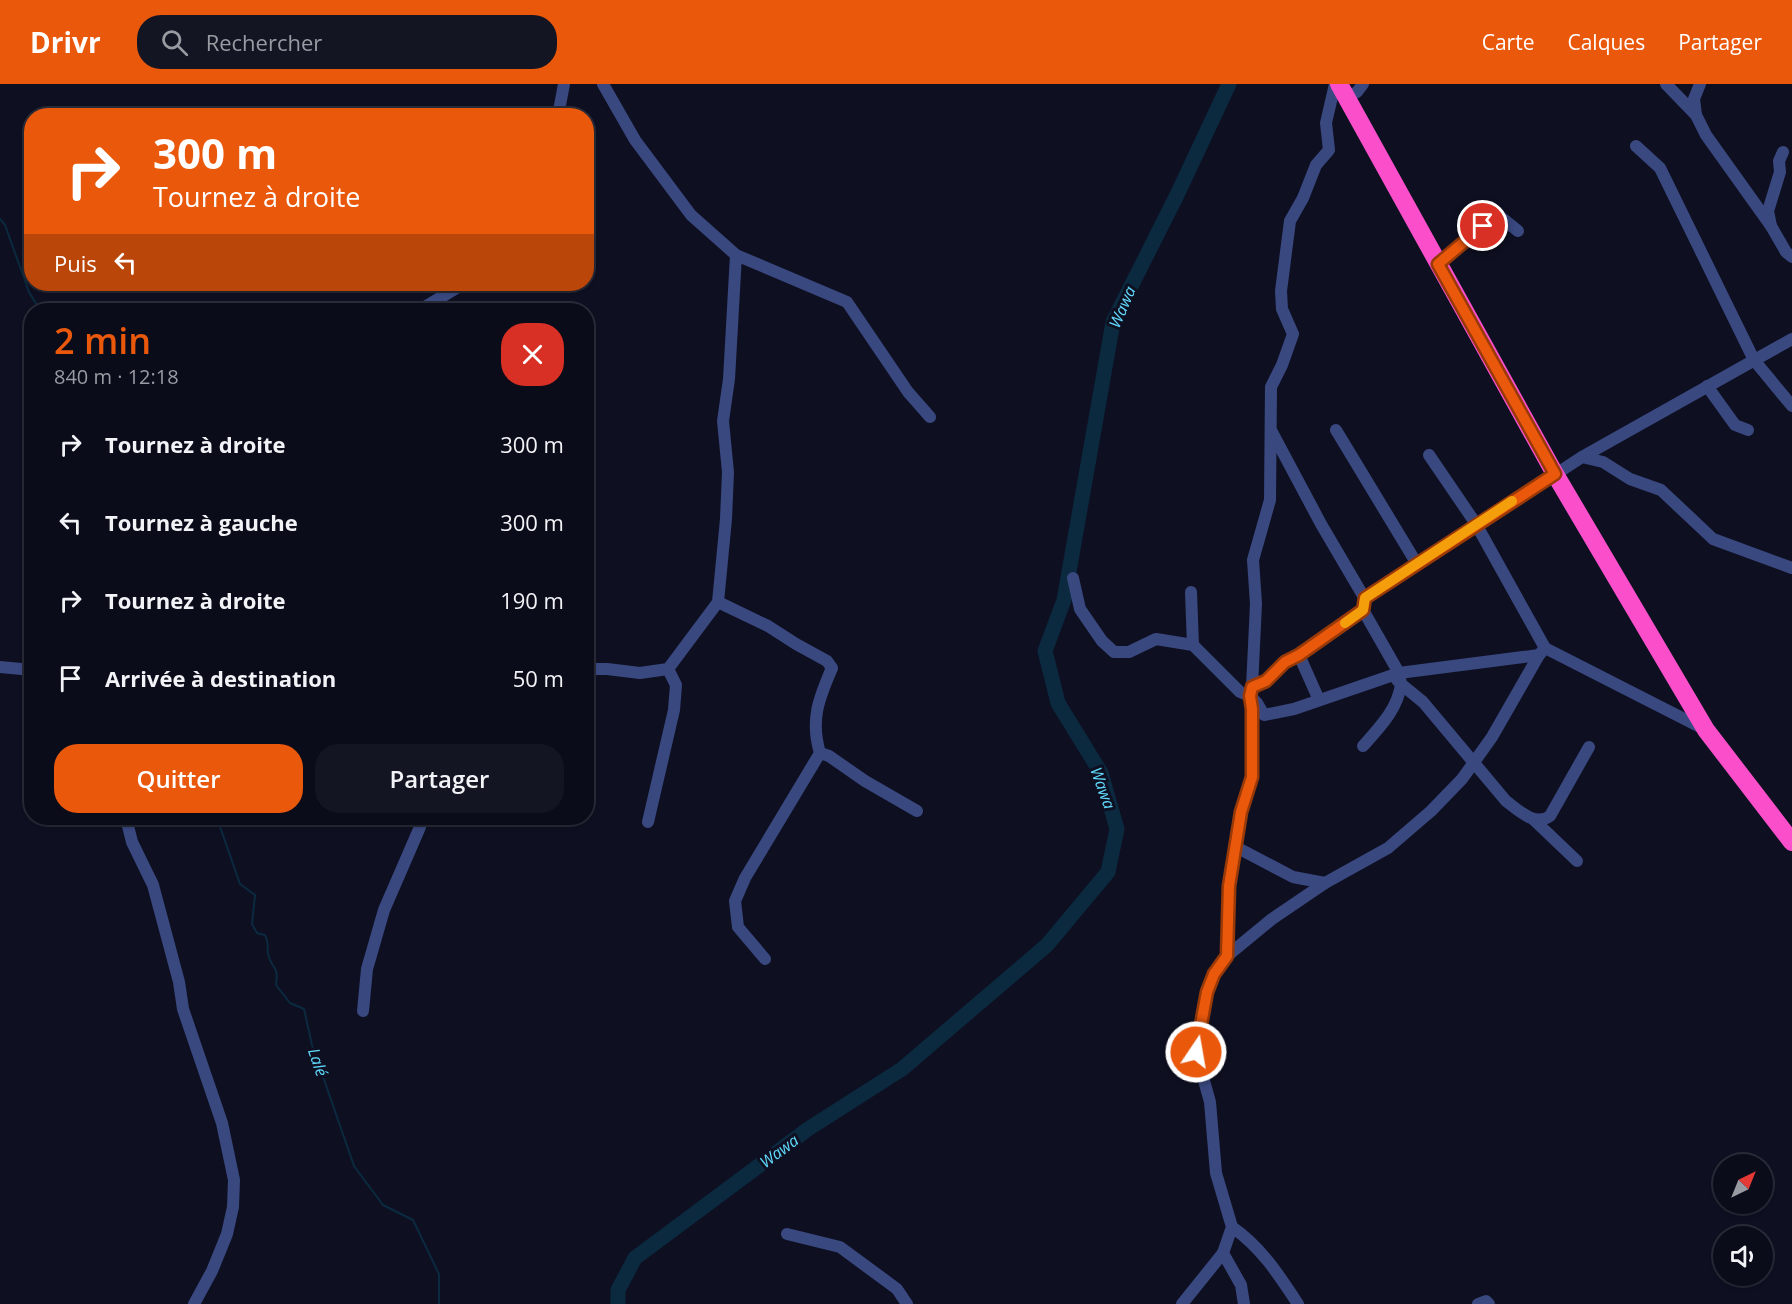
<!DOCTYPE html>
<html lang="fr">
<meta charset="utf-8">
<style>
:root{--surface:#0a0c1a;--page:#131523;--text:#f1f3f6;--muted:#999ba2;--line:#2a2c39;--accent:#ea580c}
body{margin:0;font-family:"Open Sans",sans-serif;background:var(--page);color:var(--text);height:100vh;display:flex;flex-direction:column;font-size:22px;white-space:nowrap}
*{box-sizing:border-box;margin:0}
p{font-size:20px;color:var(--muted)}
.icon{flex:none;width:33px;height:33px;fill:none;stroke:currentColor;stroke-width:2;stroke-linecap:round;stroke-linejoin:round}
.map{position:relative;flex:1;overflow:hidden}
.details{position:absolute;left:24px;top:219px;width:570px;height:522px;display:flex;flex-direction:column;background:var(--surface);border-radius:24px;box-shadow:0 2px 4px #0004,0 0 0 2px var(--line)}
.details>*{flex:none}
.top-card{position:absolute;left:24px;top:24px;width:570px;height:183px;border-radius:24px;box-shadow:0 2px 4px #0004,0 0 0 2px var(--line);background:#ea580c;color:#fff;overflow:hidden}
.needle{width:39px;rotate:43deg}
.fabs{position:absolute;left:1713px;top:1070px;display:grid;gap:12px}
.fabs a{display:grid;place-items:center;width:60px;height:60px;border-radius:50%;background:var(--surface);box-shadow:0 2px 4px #0004,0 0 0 2px var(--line);font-size:30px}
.pin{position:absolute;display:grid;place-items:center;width:51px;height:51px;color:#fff;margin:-26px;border:3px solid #fff;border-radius:50%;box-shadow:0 2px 6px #0007}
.me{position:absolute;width:66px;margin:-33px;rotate:12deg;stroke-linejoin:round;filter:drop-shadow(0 0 4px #0008)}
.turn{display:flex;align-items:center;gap:21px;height:126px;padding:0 30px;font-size:27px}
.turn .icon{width:78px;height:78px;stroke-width:2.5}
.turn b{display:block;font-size:42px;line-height:51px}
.then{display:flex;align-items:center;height:57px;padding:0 30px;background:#0003;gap:12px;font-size:22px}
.round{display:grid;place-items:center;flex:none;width:63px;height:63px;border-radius:24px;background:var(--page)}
.headline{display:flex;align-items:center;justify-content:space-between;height:102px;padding:0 30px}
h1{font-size:36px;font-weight:600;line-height:45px;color:var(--accent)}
.button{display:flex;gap:12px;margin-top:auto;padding:12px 30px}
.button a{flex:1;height:69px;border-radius:24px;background:var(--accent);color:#fff;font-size:24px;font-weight:600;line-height:69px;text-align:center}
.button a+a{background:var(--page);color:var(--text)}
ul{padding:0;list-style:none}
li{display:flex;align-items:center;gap:18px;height:78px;padding:0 30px}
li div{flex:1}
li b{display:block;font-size:22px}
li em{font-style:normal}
header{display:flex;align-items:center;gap:36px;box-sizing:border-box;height:84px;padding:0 30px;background:var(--accent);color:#fff}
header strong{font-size:28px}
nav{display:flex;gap:33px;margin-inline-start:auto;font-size:21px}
.search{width:420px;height:54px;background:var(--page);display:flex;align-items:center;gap:15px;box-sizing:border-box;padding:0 21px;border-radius:24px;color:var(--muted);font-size:22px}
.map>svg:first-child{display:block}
</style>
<header>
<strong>Drivr</strong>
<div class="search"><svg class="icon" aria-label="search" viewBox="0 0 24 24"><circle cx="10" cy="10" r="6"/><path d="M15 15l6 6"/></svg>Rechercher</div>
<nav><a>Carte</a><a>Calques</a><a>Partager</a></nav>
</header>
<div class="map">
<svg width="1792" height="1220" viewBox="0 0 1792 1220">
<rect width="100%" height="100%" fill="#0e1022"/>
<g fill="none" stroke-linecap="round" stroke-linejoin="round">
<!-- stream -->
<g stroke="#0b2a3f" stroke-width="2">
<polyline points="0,135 5,141 29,208 40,226"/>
<path d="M217,734L240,800L255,811L252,840L257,849L265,851C269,858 267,862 268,870C271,885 279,880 276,901L290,919L304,925L312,961L354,1082L383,1121L413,1136L439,1190V1220"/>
</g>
<!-- river -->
<polyline stroke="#0b2a3f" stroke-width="15" points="618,1220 618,1206 635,1174 808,1045 902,985 1047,861 1108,788 1117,745 1101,689 1058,619 1045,567 1064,516 1113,238 1177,111 1229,0"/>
<!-- minor -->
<g stroke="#3a4880" stroke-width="12">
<polyline points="603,0 635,56 691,131 736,171 847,218 908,308 930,333"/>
<polyline points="1335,0 1326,39 1329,66 1316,81 1303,114 1290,137 1281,207 1282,225 1293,250 1282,281 1271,303 1270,416 1253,476 1256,520 1252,603 1250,612 1257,619 1264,631 1294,625 1399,589 1539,571"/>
<polyline points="1666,0 1696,31"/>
<polyline points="1700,0 1694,15 1696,31 1706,51 1771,142"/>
<polyline points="1347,13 1357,8 1363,0"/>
<polyline points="558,32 564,0"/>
<polyline points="1636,62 1660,84 1754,276 1792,322"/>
<polyline points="1783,68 1779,77 1780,88 1768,127 1771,142 1786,168 1792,173"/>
<polyline points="1438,180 1497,130 1518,147"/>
<polyline points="420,226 463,200"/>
<polyline points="1707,302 1735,341 1748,346"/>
<polyline points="1336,346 1417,480"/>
<polyline points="1272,348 1321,440 1365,515"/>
<polyline points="1429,371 1476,440 1545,564"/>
<polyline points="1582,373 1603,378 1630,395 1661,406 1713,455 1792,484"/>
<polyline points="1073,494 1080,525 1102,557 1114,568 1129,568 1156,555 1193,561 1240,608 1250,612 1253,625 1252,693 1241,728 1229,802 1227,872"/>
<polyline points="1191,508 1193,561"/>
<path d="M718,518L768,542L796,560L827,577L832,584C819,614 810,636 820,669L745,794L735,817L738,843L765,875"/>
<polyline points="1299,571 1319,616"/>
<polyline points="0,583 32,586"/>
<polyline points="586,585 607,585 640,589 668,585 718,518 726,435 728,388 723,337 729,295 736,171"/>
<polyline points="1252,603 1266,597 1285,578 1299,571 1363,526"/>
<path d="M1363,662C1379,644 1398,625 1401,600L1397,596"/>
<path d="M1589,663L1550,732C1535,743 1518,726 1506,717L1423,618L1401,600L1399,589L1363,526L1365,515L1582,373L1792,255"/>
<polyline points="820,669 829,672 865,697 917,727"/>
<polyline points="126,734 132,758 153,801 179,898 183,925 222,1039 234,1096 233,1123 227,1150 212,1187 194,1220"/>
<polyline points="1534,736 1577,777"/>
<polyline points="648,738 674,626 676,601 668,585"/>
<polyline points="1236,763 1293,793 1325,799"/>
<polyline points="363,927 367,885 384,826 420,743 422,734"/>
<path d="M1232,1143C1261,1163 1279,1191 1298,1220"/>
<polyline points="787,1150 840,1163 897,1205 907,1220"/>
<polyline points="1182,1220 1223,1169"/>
<polyline points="1244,1220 1241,1201 1223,1169 1232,1143 1216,1089 1210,1018 1196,968 1207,908 1214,890 1227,872 1272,835 1325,799 1388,764 1431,727 1462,695 1492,653 1539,571 1545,564 1704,645"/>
<polyline points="1478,1220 1486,1217 1489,1220"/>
</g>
<!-- highway -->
<polyline stroke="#fb4ecb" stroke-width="18" points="1339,0 1555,390 1706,646 1792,758"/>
</g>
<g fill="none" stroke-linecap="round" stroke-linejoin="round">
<!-- route casing -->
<g stroke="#983908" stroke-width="15">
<polyline id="route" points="1196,968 1207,908 1214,890 1227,872 1229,802 1241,728 1252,693 1252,625 1250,612 1252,603 1266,597 1285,578 1299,571 1363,526 1365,514 1555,390 1438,180 1483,142"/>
</g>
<!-- route -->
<use href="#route" stroke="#ea580c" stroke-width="10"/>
<!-- slow -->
<polyline stroke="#f59e0b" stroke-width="10" points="1345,539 1363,526 1365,514 1512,417"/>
</g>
<g text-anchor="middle" stroke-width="6" stroke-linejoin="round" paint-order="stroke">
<!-- water labels -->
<g font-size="16" font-style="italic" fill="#61dafc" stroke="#0e1022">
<text transform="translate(1122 223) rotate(-67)" y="6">Wawa</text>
<text transform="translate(1103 704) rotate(70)" y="6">Wawa</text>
<text transform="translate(318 978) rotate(71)" y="6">Lalé</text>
<text transform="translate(779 1067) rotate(-37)" y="6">Wawa</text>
</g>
</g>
</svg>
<div class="fabs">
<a><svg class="needle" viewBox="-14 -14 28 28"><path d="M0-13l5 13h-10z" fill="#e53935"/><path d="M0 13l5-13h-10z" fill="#999ba2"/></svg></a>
<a><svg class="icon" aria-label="sound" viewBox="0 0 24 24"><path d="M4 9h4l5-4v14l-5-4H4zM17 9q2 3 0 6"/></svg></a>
</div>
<div class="pin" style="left:1483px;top:142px;background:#d93025"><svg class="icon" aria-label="arrive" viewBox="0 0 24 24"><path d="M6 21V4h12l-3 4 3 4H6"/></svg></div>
<svg class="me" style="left:1196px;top:968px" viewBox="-20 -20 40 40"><circle r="17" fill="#ea580c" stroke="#fff" stroke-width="3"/><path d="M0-11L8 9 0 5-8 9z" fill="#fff"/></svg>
<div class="top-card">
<div class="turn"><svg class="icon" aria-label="right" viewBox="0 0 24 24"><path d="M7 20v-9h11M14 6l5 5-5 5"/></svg><div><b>300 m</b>Tournez à droite</div></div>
<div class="then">Puis<svg class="icon" aria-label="left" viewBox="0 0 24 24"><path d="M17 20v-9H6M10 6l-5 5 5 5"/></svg></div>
</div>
<section class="details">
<div class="headline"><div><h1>2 min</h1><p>840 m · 12:18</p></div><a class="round" style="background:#d93025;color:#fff"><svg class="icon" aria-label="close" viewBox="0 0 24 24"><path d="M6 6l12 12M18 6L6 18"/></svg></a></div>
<ul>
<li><svg class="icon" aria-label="right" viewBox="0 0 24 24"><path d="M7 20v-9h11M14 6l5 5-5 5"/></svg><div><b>Tournez à droite</b></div><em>300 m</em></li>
<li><svg class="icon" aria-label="left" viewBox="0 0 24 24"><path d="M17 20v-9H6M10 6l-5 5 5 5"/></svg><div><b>Tournez à gauche</b></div><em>300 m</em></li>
<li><svg class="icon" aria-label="right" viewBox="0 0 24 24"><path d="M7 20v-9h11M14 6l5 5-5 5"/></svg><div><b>Tournez à droite</b></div><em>190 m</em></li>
<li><svg class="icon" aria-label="arrive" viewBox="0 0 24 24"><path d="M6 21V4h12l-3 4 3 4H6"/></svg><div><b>Arrivée à destination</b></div><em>50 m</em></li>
</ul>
<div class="button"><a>Quitter</a><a>Partager</a></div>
</section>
</div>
